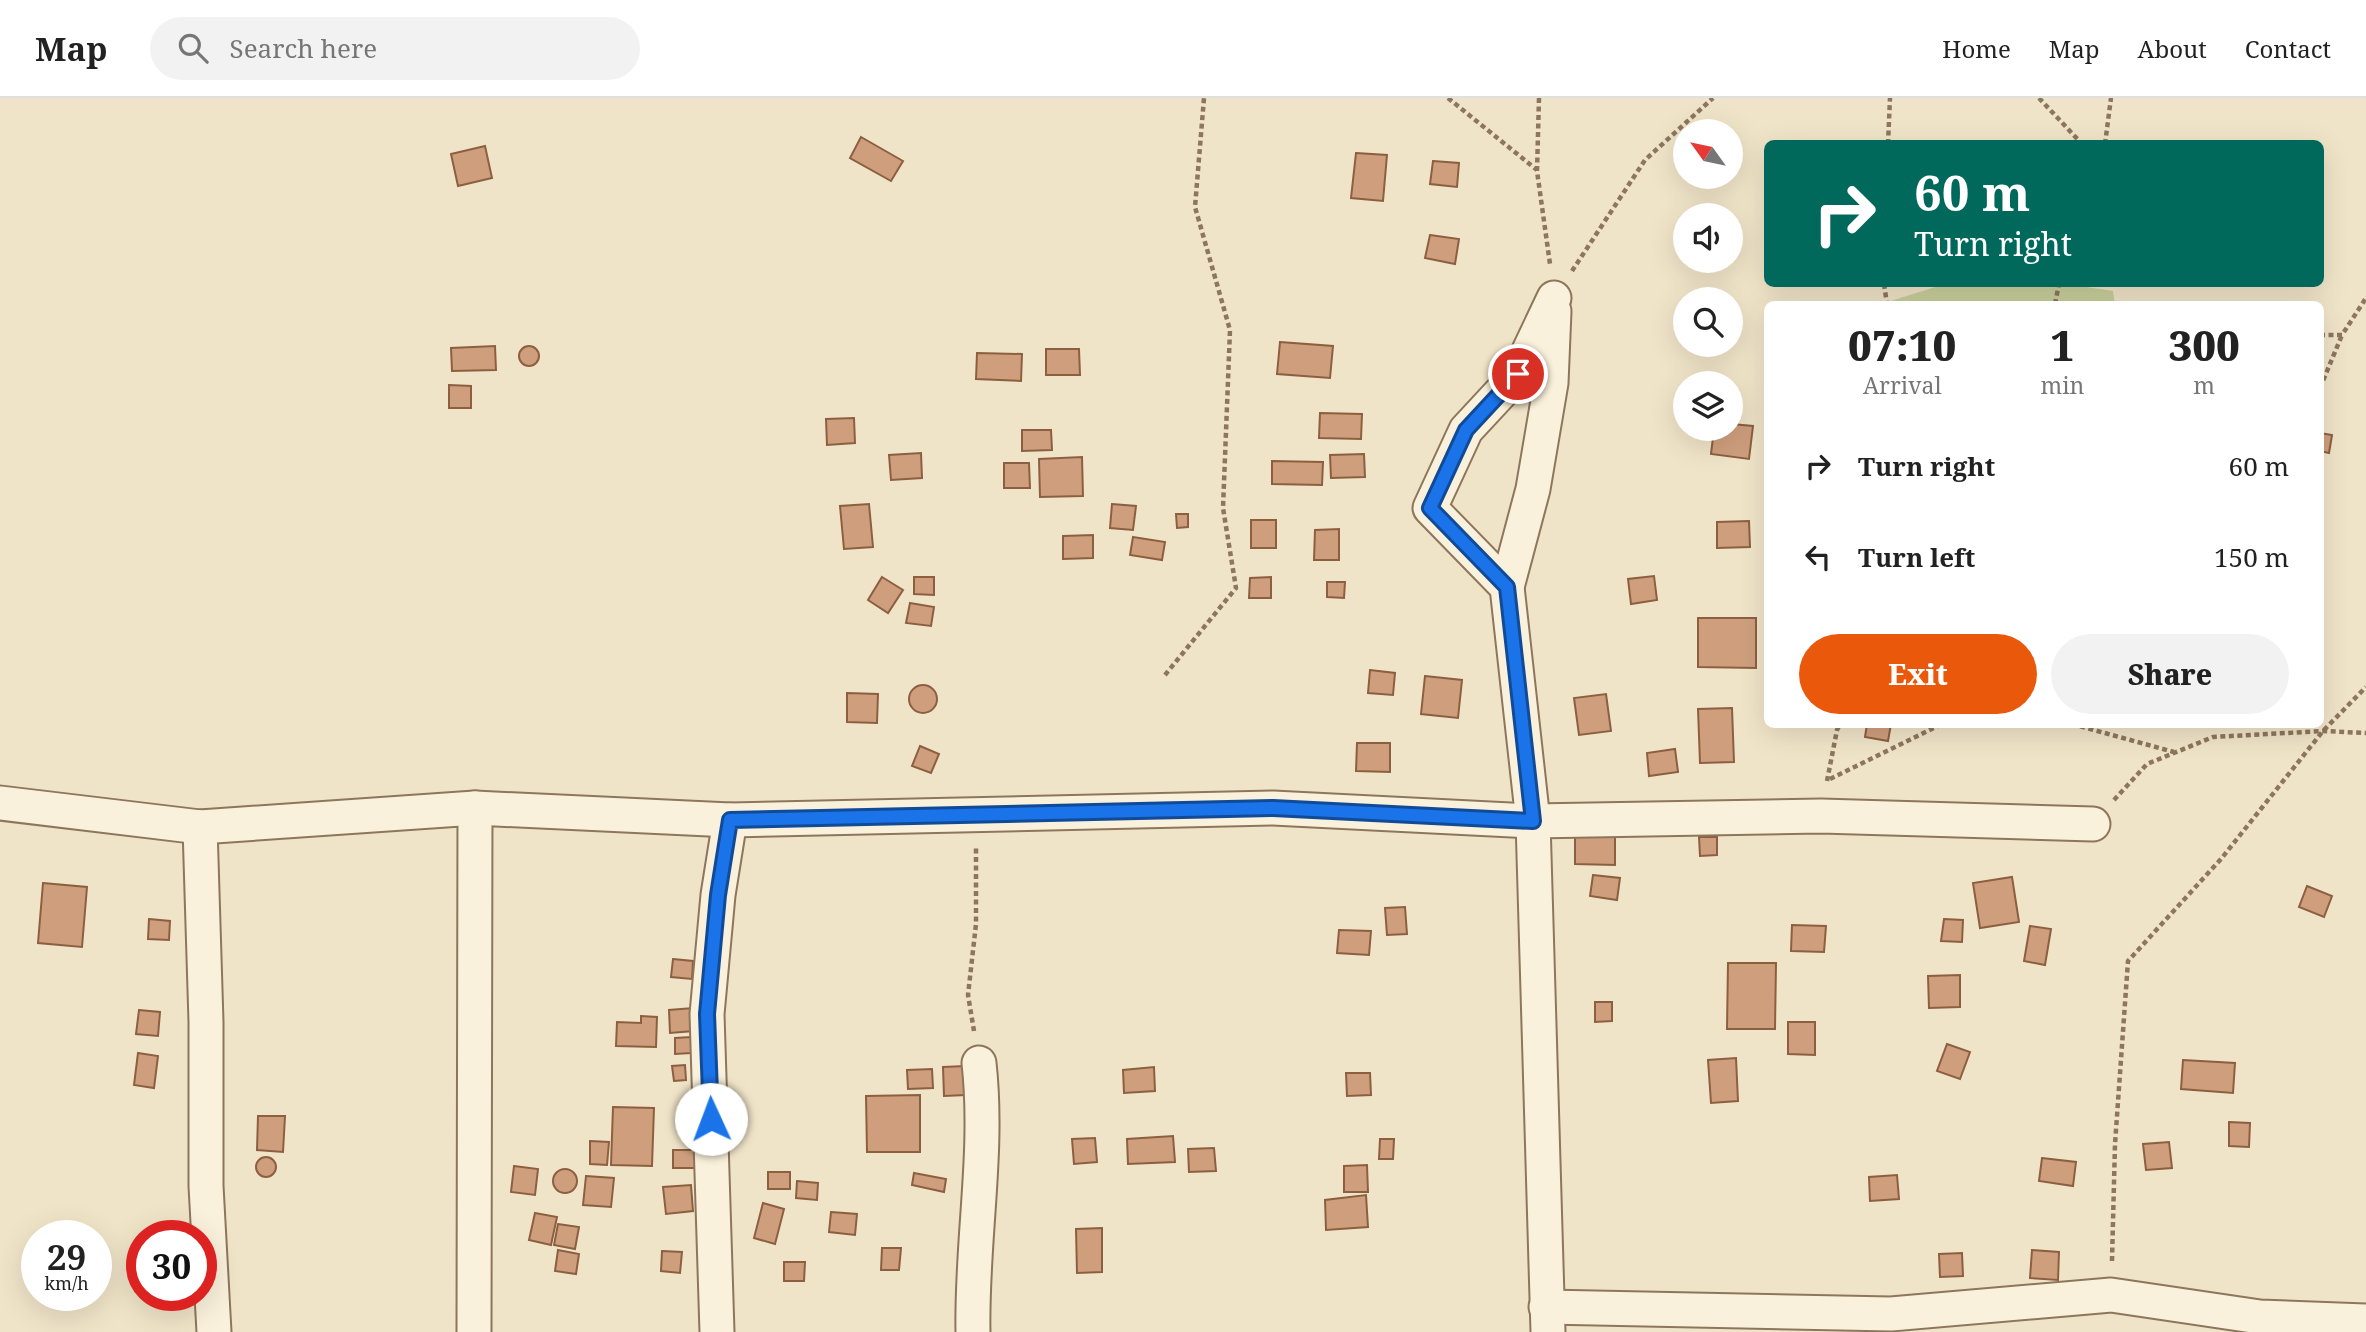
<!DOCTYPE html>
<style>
:root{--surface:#fff;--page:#f2f2f2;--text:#222;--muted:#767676;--line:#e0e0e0;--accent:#ea580c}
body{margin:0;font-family:"Noto Serif",serif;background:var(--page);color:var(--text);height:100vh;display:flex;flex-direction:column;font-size:26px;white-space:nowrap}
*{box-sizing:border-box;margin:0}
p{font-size:23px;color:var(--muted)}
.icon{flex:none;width:38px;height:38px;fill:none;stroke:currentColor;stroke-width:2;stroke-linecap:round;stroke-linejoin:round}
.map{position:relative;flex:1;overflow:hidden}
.details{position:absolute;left:1764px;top:203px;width:560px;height:427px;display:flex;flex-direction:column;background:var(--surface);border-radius:10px;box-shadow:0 7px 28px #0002}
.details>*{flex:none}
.top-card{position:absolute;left:1764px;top:42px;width:560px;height:147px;border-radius:10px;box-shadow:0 7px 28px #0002;background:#00695c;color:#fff;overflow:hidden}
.needle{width:46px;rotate:303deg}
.tools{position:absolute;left:1673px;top:21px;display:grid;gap:14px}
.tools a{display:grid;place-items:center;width:70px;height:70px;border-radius:50%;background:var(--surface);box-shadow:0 7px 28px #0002;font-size:35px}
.speed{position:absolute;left:21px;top:1122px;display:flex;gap:14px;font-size:35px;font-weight:700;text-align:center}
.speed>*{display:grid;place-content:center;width:91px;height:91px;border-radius:50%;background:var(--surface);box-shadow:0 7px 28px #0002;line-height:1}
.speed small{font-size:18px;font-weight:400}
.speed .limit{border:10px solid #d22;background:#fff;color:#111}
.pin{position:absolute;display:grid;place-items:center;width:60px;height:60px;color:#fff;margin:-30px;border:4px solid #fff;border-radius:50%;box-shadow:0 2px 7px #0007}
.me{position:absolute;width:77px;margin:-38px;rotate:358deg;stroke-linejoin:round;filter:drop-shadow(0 0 5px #0008)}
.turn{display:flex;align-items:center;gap:24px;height:147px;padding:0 35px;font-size:32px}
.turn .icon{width:91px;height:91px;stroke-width:2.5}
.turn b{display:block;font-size:49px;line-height:60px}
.eta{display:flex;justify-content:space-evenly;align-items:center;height:119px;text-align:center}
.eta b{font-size:42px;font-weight:800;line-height:49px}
.cta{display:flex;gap:14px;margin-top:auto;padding:14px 35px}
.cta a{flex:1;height:80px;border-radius:42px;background:var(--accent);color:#fff;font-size:28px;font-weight:800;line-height:80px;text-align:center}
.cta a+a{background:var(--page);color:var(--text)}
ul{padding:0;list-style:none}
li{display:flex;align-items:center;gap:21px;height:91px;padding:0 35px}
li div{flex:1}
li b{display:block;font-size:26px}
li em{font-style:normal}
header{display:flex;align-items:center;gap:42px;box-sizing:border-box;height:98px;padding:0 35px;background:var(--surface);border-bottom:2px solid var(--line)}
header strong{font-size:33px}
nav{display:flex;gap:38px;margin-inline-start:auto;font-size:24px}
.search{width:490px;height:63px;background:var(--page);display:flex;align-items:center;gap:18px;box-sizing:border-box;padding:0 24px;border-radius:38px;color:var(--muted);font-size:26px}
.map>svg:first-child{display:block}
</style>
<header>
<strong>Map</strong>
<div class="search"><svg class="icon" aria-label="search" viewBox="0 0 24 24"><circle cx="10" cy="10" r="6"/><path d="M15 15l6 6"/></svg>Search here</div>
<nav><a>Home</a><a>Map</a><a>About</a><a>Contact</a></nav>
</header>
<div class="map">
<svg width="2366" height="1234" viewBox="0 0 2366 1234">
<rect width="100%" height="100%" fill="#f0e4c8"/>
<!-- green -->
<polygon fill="#c9cf9b" points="1945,186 2066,186 2113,193 2115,206 1881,206"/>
<!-- building -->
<g fill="#cf9f7d" stroke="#8d5f41" stroke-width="2">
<polygon points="861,39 903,63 891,83 850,60"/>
<polygon points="485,48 492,80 458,88 451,56"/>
<polygon points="1356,55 1387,57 1383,103 1351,100"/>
<polygon points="1433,63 1459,65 1457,89 1430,86"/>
<polygon points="1430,137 1459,141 1455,166 1425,160"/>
<polygon points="1280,244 1333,248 1330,280 1277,276"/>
<circle cx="529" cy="258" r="10"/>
<polygon points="495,248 496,272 452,273 451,250"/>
<polygon points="1046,251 1079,251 1080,277 1046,277"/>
<polygon points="977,255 1022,256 1021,283 976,281"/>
<polygon points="449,287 471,288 471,310 449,310"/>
<polygon points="1320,315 1362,316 1361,341 1319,340"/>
<polygon points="854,320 855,345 827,347 826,321"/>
<polygon points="1731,326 1753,328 1749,361 1711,356 1714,331 1731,331"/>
<polygon points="1022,332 1051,332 1052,352 1022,353"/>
<polygon points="2320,335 2332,337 2329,355 2320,353"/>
<polygon points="921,355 922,380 891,382 889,357"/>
<polygon points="1364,356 1365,379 1331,380 1330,357"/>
<polygon points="1082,359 1083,398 1040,399 1039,361"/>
<polygon points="1272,363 1323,364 1322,387 1272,386"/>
<polygon points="1004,365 1029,365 1030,390 1004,390"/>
<polygon points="869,406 873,449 844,451 840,408"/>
<polygon points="1112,406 1136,408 1133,432 1110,430"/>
<polygon points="1176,416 1188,416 1188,429 1177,430"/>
<rect x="1251" y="422" width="25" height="28"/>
<polygon points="1749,423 1750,449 1717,450 1717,424"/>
<polygon points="1339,431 1339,462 1314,462 1315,432"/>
<polygon points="1093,437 1093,460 1063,461 1063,438"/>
<polygon points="1133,439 1165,444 1162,462 1130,457"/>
<polygon points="1654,478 1657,502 1631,506 1628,481"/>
<polygon points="882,479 903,492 888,515 868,502"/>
<polygon points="914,479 934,479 934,497 914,496"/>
<polygon points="1271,479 1271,500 1249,500 1250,480"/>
<polygon points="1327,484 1345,484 1344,500 1327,499"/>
<polygon points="910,505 934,509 931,528 906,525"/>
<polygon points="1698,520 1756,520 1756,570 1698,569"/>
<polygon points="1370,572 1395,575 1393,597 1368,595"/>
<polygon points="1425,578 1462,582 1458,620 1421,616"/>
<circle cx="923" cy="601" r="14"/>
<polygon points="847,595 878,596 877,625 847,624"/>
<polygon points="1606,596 1611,633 1579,637 1574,600"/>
<polygon points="1732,610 1734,664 1700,665 1698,611"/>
<polygon points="1867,626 1891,626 1888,643 1865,639"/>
<polygon points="1357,645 1390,645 1390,674 1356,673"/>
<polygon points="920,648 939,656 931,675 912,668"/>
<polygon points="1675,651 1678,674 1649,678 1647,655"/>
<polygon points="1575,739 1615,739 1615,767 1575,766"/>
<polygon points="1699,739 1717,739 1717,757 1700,758"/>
<polygon points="1593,777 1620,780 1617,802 1590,798"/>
<polygon points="2012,779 2019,824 1980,830 1973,785"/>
<polygon points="43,785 87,789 82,849 38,845"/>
<polygon points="2307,788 2332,798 2324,819 2299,809"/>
<polygon points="1405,809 1407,836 1387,837 1385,810"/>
<polygon points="149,821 170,823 169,842 148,841"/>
<polygon points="1944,821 1963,822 1962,844 1941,843"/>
<polygon points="1792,827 1826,828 1824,854 1791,853"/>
<polygon points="2030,828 2051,831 2045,867 2024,863"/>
<polygon points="1339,832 1371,833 1369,857 1337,855"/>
<polygon points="673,861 693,863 692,881 671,879"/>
<polygon points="1728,865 1776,865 1775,931 1727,931"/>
<polygon points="1960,877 1960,909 1929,910 1928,878"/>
<polygon points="1595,904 1612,904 1612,923 1595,924"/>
<polygon points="693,910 694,933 670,935 669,912"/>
<polygon points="139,912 160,914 158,938 136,936"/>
<polygon points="641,918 657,919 656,949 616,948 617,924 641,925"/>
<polygon points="1788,924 1815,924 1815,957 1788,956"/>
<polygon points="691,939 691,955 675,956 675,940"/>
<polygon points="1947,946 1970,954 1960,981 1937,973"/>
<polygon points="138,955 158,958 154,990 134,987"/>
<polygon points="1736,960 1738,1003 1711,1005 1708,962"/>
<polygon points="2183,962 2235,965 2233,995 2181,991"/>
<polygon points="685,967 686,982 674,983 672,968"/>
<polygon points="965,968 966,997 944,998 943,969"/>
<polygon points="1154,969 1155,993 1124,995 1123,972"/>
<polygon points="932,971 933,990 908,991 907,972"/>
<polygon points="1346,975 1370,975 1371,997 1347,998"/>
<polygon points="920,997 920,1054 867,1054 866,998"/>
<polygon points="613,1009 654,1010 652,1068 611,1067"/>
<polygon points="258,1018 285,1018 283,1054 257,1052"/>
<polygon points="2229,1024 2250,1025 2249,1049 2229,1048"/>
<polygon points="1173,1038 1175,1064 1128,1066 1127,1041"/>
<polygon points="1095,1040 1097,1064 1074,1066 1072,1041"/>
<polygon points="1380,1041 1394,1041 1393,1061 1379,1061"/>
<polygon points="590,1043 609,1044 607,1067 590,1066"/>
<polygon points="2169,1044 2172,1070 2146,1072 2143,1046"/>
<polygon points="1214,1050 1216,1073 1189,1074 1188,1051"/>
<rect x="673" y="1052" width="25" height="18"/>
<circle cx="266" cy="1069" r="10"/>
<polygon points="2042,1060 2076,1064 2073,1088 2039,1083"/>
<polygon points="1367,1067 1368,1094 1344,1094 1344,1068"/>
<polygon points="514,1068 538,1071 535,1097 511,1094"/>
<circle cx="565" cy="1083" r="12"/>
<rect x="768" y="1074" width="22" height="17"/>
<polygon points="914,1075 946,1081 944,1094 912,1087"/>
<polygon points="1897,1077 1899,1101 1870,1103 1869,1079"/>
<polygon points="586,1078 614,1080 611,1109 583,1107"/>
<polygon points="797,1083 818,1085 817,1102 796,1100"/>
<polygon points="691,1087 693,1113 666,1116 663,1089"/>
<polygon points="1366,1097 1368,1129 1326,1132 1325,1102"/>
<polygon points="763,1105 784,1111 775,1146 754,1140"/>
<polygon points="831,1114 857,1116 855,1137 829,1134"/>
<polygon points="535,1115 557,1119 551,1147 529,1142"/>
<polygon points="558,1126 579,1129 575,1151 554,1147"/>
<polygon points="1102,1130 1102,1174 1077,1175 1076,1131"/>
<polygon points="882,1150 901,1150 899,1172 881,1172"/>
<polygon points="558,1152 579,1156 576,1176 555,1173"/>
<polygon points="2032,1152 2059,1154 2058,1182 2030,1180"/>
<polygon points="662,1153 682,1154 680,1175 661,1173"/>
<polygon points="1962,1155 1963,1178 1940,1179 1939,1156"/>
<polygon points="784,1164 805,1164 804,1183 784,1183"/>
</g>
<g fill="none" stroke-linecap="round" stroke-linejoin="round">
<!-- minor casing -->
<g stroke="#8d765c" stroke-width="37">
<g id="minor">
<polyline points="1507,489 1533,391 1551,285 1554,213"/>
<polyline points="0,705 200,729 475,710 730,722 1273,710 1533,723 1821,718 2093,726"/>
<polyline points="200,729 206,924 206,1088 214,1234"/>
<polyline points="1546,1209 1891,1216 2111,1197 2260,1219 2366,1223"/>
<polyline points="474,1234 475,710"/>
<polyline points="717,1234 707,916 718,797 730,722"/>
<path d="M973,1234C971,1145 989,1054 979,965"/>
<polyline points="1548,1234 1533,723 1507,489 1430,410 1466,332 1518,276 1554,200"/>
</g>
</g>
<!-- path -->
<g stroke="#8d765c" stroke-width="4.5" stroke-dasharray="5 3.5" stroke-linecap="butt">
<polyline points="1448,0 1537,72"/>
<polyline points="1539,0 1537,73 1550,166"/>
<polyline points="2039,0 2082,46"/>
<polyline points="1888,46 1890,0"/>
<polyline points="2105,46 2111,0"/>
<polyline points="1572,173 1645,62 1713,0"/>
<polyline points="1884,186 1887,206"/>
<polyline points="2055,206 2059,186"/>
<polyline points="2320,237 2342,237 2366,200"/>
<polyline points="2320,290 2342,237"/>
<polyline points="1165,577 1236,490 1223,410 1230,232 1195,109 1204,0"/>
<polyline points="2072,626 2174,654"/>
<polyline points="1830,681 1942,626"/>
<polyline points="1827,683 1837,632 1840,626"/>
<polyline points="2114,702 2147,666 2213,639 2323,633 2366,635"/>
<polyline points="974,933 968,897 976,826 976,750"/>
<polyline points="2112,1163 2115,1046 2128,863 2221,761 2323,633 2366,589"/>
</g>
<!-- minor -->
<use href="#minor" stroke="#faf1dc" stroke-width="33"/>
</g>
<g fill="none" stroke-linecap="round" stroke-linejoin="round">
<!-- route casing -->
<g stroke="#114b97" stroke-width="18">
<polyline id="route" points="711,1021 707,916 718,797 730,722 1273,710 1533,723 1507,489 1430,410 1466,332 1518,276"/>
</g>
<!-- route -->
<use href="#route" stroke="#1a73e8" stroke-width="12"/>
</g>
</svg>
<div class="tools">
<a><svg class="needle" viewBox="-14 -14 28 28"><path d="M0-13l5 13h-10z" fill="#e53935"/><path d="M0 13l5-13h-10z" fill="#767676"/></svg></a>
<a><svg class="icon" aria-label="sound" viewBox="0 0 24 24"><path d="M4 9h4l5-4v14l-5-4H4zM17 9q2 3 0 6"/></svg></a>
<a><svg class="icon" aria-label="search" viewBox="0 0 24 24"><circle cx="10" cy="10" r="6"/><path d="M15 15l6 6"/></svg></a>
<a><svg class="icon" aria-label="layers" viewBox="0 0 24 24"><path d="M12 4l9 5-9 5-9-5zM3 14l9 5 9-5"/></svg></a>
</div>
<div class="speed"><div>29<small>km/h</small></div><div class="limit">30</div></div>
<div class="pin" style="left:1518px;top:276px;background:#d93025"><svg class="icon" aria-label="arrive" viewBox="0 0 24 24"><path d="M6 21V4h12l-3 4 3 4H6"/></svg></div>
<svg class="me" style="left:711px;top:1021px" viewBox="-20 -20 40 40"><circle r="19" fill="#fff"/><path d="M0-13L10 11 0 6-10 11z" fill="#1a73e8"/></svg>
<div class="top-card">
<div class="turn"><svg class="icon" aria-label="right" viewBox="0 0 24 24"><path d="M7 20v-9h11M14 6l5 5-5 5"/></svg><div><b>60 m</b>Turn right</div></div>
</div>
<section class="details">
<div class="eta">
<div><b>07:10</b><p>Arrival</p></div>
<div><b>1</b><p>min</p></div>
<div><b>300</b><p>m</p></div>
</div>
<ul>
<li><svg class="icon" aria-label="right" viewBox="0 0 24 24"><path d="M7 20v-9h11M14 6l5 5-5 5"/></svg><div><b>Turn right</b></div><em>60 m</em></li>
<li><svg class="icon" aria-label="left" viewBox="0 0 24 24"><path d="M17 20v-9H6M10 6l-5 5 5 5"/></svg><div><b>Turn left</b></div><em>150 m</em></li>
</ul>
<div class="cta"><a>Exit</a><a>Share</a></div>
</section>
</div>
